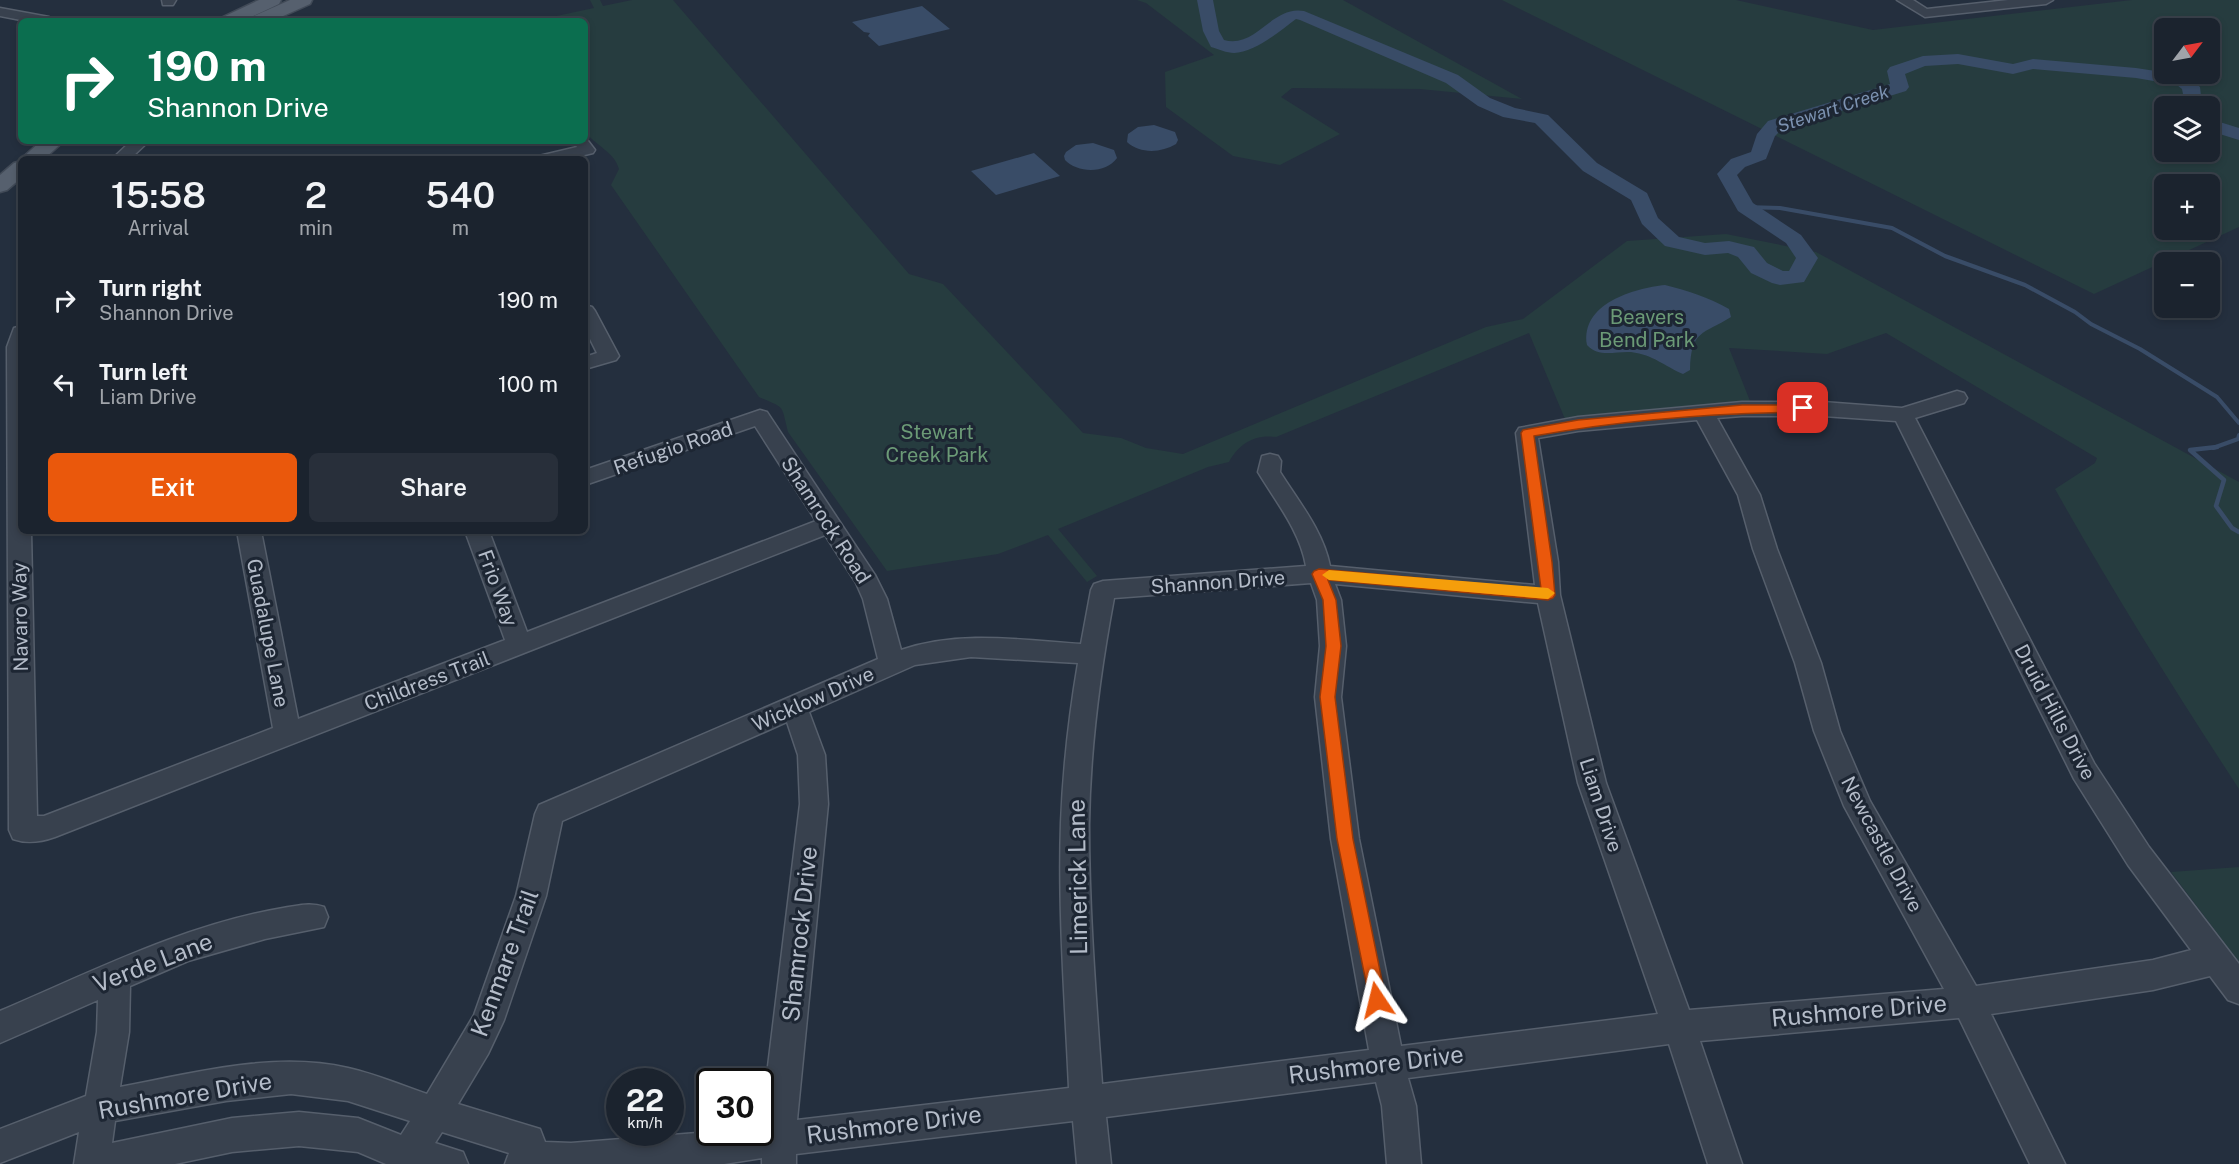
<!DOCTYPE html>
<meta charset="utf-8">
<style>
:root{--surface:#1b232e;--page:#282f3a;--text:#f1f3f6;--muted:#a0a4aa;--line:#39404a;--accent:#ea580c}
body{margin:0;font-family:"Public Sans",sans-serif;background:var(--page);color:var(--text);height:100vh;display:flex;flex-direction:column;font-size:22px;white-space:nowrap}
*{box-sizing:border-box;margin:0}
p{font-size:20px;color:var(--muted)}
.icon{flex:none;width:33px;height:33px;fill:none;stroke:currentColor;stroke-width:2;stroke-linecap:round;stroke-linejoin:round}
.map{position:relative;flex:1;overflow:hidden}
.side{position:absolute;left:18px;top:156px;width:570px;height:378px;display:flex;flex-direction:column;background:var(--surface);border-radius:9px;box-shadow:0 3px 9px #0003,0 0 0 2px var(--line)}
.side>*{flex:none}
.hud{position:absolute;left:18px;top:18px;width:570px;height:126px;border-radius:9px;box-shadow:0 3px 9px #0003,0 0 0 2px var(--line);background:#0b6e4f;color:#fff;overflow:hidden}
.needle{width:39px;rotate:58deg}
.controls{position:absolute;left:2154px;top:18px;display:grid;gap:12px}
.controls a{display:grid;place-items:center;width:66px;height:66px;border-radius:9px;background:var(--surface);box-shadow:0 3px 9px #0003,0 0 0 2px var(--line);font-size:30px}
.speed{position:absolute;left:606px;top:1068px;display:flex;gap:12px;font-size:30px;font-weight:700;text-align:center}
.speed>*{display:grid;place-content:center;width:78px;height:78px;border-radius:50%;background:var(--surface);box-shadow:0 3px 9px #0003,0 0 0 2px var(--line);line-height:1}
.speed small{font-size:15px;font-weight:400}
.speed .limit{border:3px solid #111;border-radius:9px;background:#fff;color:#111}
.pin{position:absolute;display:grid;place-items:center;width:51px;height:51px;color:#fff;margin:-26px;border-radius:12px;box-shadow:0 3px 9px #0006}
.me{position:absolute;width:66px;margin:-33px;rotate:350deg;stroke-linejoin:round;filter:drop-shadow(0 0 4px #0008)}
.turn{display:flex;align-items:center;gap:21px;height:126px;padding:0 30px;font-size:27px}
.turn .icon{width:78px;height:78px;stroke-width:2.5}
.turn b{display:block;font-size:42px;line-height:51px}
.eta{display:flex;justify-content:space-evenly;align-items:center;height:102px;text-align:center}
.eta b{font-size:36px;font-weight:600;line-height:42px}
.action{display:flex;gap:12px;margin-top:auto;padding:12px 30px}
.action a{flex:1;height:69px;border-radius:9px;background:var(--accent);color:#fff;font-size:24px;font-weight:600;line-height:69px;text-align:center}
.action a+a{background:var(--page);color:var(--text)}
ul{padding:0;list-style:none}
li{display:flex;align-items:center;gap:18px;height:84px;padding:0 30px}
li div{flex:1}
li b{display:block;font-size:22px}
li em{font-style:normal}
.map>svg:first-child{display:block}
</style>
<div class="map">
<svg width="2239" height="1164" viewBox="0 0 2239 1164">
<rect width="100%" height="100%" fill="#242f3e"/>
<!-- green -->
<g fill="#263c3f" fill-rule="evenodd">
<path d="M590,0H600L603,6L632,0H673L909,274L943,284L1083,433L1121,438L1146,448L1183,454L1486,327L1523,319L1627,241L1726,234L1816,252L2239,482V789C2175,691 2113,592 2055,489L2095,463L2097,458L1886,333L1827,354L1729,348L1750,401L1565,419L1529,333L1276,437C1254,434 1239,444 1229,462L1208,467L1058,529L1097,576L1087,582L1048,535L998,554L887,571L788,432C781,404 786,409 759,397L611,185L619,169C614,151 595,146 585,131V21H533L594,8Z"/>
<polygon points="1137,0 1343,0 1522,99 1420,89 1292,88 1281,97 1340,134 1280,165 1233,156 1166,107 1165,72 1214,55 1146,3"/>
<path d="M1502,0H1736L1873,30L2132,0H2239V227L2094,294ZM2210,28V74H2164V28ZM2210,106V152H2164V106ZM2210,184V230H2164V184Z"/>
<polygon points="2239,867 2239,962 2171,872"/>
</g>
<!-- water -->
<g fill="#394c67">
<polygon points="922,6 950,29 879,46 868,36 870,33 864,32 852,22"/>
<path d="M1154,125L1175,132L1178,140L1176,144C1161,153 1140,154 1127,142L1128,134L1138,127Z"/>
<path d="M1093,143L1114,150L1117,158C1106,174 1077,173 1065,160L1064,156L1066,152L1076,145Z"/>
<polygon points="1034,153 1060,176 996,195 971,171"/>
<path d="M1665,285C1688,291 1708,297 1729,309L1731,317C1703,335 1691,329 1690,370L1683,374C1664,366 1654,355 1631,352C1615,351 1599,358 1587,345C1580,304 1634,288 1665,285Z"/>
</g>
<g fill="none" stroke-linecap="round" stroke-linejoin="round">
<!-- stream-far1 -->
<g stroke="#394c67" stroke-width="4">
<polyline points="1745,207 1780,208 1892,228 1945,256 2025,285 2075,312 2091,324 2140,349 2217,397 2239,423"/>
<polyline points="2213,448 2238,439 2239,435"/>
</g>
<!-- stream -->
<polyline stroke="#394c67" stroke-width="4.5" points="2217,447 2190,450 2224,480 2216,506 2232,528 2239,532"/>
<!-- river -->
<g fill="#394c67" fill-rule="evenodd">
<path d="M1197,0H1213L1219,31L1224,40C1256,49 1272,5 1304,11L1458,75L1490,98L1515,108L1548,115L1597,163L1647,193L1658,218L1679,237L1705,243L1729,241L1754,247L1767,263L1783,271H1789L1796,258L1786,243L1738,211L1717,174L1731,159L1751,152L1757,134L1768,121L1890,84L1887,71L1890,67L1923,56L1958,54L2013,64L2033,59L2136,68L2188,76L2200,87L2201,96L2186,106L2164,107L2167,102L2183,94L2182,89L2177,85L2136,78L2033,69L2013,74L1958,64L1925,66L1905,74L1909,87L1906,91L1782,129L1775,136L1766,159L1745,167L1737,175L1753,203L1801,235L1818,258L1804,282L1780,285L1772,283L1751,273L1738,257L1728,253L1705,255L1665,246L1642,224L1631,200L1583,171L1535,123L1503,117L1478,106L1446,83L1300,20L1296,19C1280,31 1254,53 1234,53C1227,53 1218,49 1211,47L1203,31Z"/>
<polygon points="2210,119 2239,128 2239,140 2210,131"/>
</g>
<!-- minor casing -->
<g stroke="#565f6c" stroke-width="3">
<g id="minor">
<polygon points="162,0 176,0 173,5 163,5"/>
<polygon points="1897,0 1913,0 1927,9 2008,0 2053,0 2046,4 1925,17"/>
<polygon points="0,8 49,17 56,21 26,21 0,16"/>
<polygon points="585,137 595,150 593,153 568,159 537,159 539,156 577,147 573,141 585,141"/>
<polygon points="131,141 149,141 130,159 112,159"/>
<polygon points="585,305 592,307 595,311 619,356 616,360 585,369 585,357 597,353 585,329"/>
<path d="M21,326V531H31L37,816H44L273,728L237,531H261L298,719L505,640L465,531H489L527,632L816,521L755,426L585,485V470L760,410L767,412L875,575L887,599L901,650C959,630 1021,640 1081,644L1091,590L1094,584L1103,581L1306,566C1300,531 1276,502 1258,472L1262,456L1270,454L1278,456L1281,461L1280,472C1299,502 1323,531 1330,566L1535,585L1516,433L1519,428L1578,417L1742,402H1823L1902,408L1957,391L1964,393L1967,398L1964,403L1915,418L2094,763L2149,847L2239,964V1004L2228,1000L2210,976L2153,990L1991,1014L2065,1164H2030L1959,1018L1700,1041L1742,1164H1708L1669,1044L1408,1078L1416,1106L1421,1164H1387L1382,1106L1376,1082L1106,1117L1111,1164H1077L1073,1121L796,1154V1164H762V1158L724,1164H505L509,1153L442,1132L435,1143L463,1152L468,1164H386L358,1152L299,1146L232,1152L175,1164H74L79,1132L0,1163V1129L86,1096L97,1032L98,1000L0,1043V1011C92,972 183,925 283,908C298,906 310,902 324,907L328,917L324,927L265,939L188,961L130,986L129,1032L120,1087C194,1073 274,1051 348,1068C375,1074 401,1085 427,1094L474,1015L516,896L535,814L539,805L878,659L863,599L856,583L825,535L55,837C41,842 27,844 13,839L9,830L7,347L14,328ZM1742,416H1823L1896,421L2074,779L2128,865L2191,950L2153,960L1976,986L1870,801L1840,731L1821,663L1777,549L1760,495L1717,418ZM1697,420L1738,495L1753,549L1795,663L1814,731L1844,806L1944,989L1689,1010L1606,783L1560,595L1558,562L1538,438L1578,431ZM1311,583L1317,600L1320,646L1315,697L1331,839L1369,1050L1102,1084C1096,998 1089,911 1089,825C1090,749 1100,673 1114,598ZM1335,584L1538,603L1578,783L1658,1014L1401,1046L1359,839L1341,697L1346,646L1341,600ZM971,657L1078,663C1069,716 1063,769 1061,823C1058,911 1065,1000 1069,1088L797,1120L828,804L825,755L809,712L915,665ZM787,722L798,755L800,804L760,1132H710L571,1143L545,1142L540,1129L458,1104L488,1054L504,1020L546,896L562,821ZM291,1094L348,1101L410,1121L401,1135L358,1118L299,1112L232,1118L112,1143L115,1121L226,1101Z"/>
</g>
</g>
<!-- major casing -->
<g stroke="#414a57" stroke-width="3">
<g id="major">
<polygon points="259,0 281,0 279,4 243,21 220,21 223,17"/>
<polygon points="290,0 312,0 310,4 272,21 249,21 252,17"/>
<polygon points="41,141 64,141 44,159 21,159"/>
<polygon points="21,161 21,178 7,190 0,192 0,175 14,163"/>
</g>
</g>
<!-- minor -->
<use href="#minor" fill="#38414e" fill-rule="evenodd"/>
<!-- major -->
<use href="#major" fill="#56606e" fill-rule="evenodd"/>
</g>
<!-- route -->
<path fill="#ea580c" stroke="#983908" stroke-width="1.5" d="M1742,405H1803L1809,408L1803,412C1713,413 1622,420 1534,436L1552,562L1555,595L1553,598L1548,600L1328,580L1336,600L1341,646L1335,697L1353,839L1386,1000L1383,1007L1377,1009L1371,1007L1337,839L1320,697L1326,646L1323,600L1312,574L1314,571L1319,569L1541,589L1521,433L1523,430L1578,420Z"/>
<!-- slow -->
<polygon fill="#f59e0b" points="1329,570 1548,588 1555,593 1548,599 1329,580 1322,575"/>
<g text-anchor="middle" stroke-width="6" stroke-linejoin="round" paint-order="stroke">
<!-- far-water labels -->
<g font-size="18" font-style="italic" fill="#7c92b1" stroke="#1d2633">
<text transform="translate(1833 109) rotate(-18)" y="6">Stewart Creek</text>
</g>
<!-- park labels -->
<g font-size="20" fill="#6b9a76" stroke="#1d2633">
<text x="1647" y="324">Beavers<tspan x="1647" dy="23">Bend Park</tspan></text>
<text x="937" y="439">Stewart<tspan x="937" dy="23">Creek Park</tspan></text>
</g>
<!-- street labels -->
<g font-size="20" fill="#b4bcc9" stroke="#1d2633">
<text transform="translate(673 448) rotate(-19)" y="7">Refugio Road</text>
<text transform="translate(826 520) rotate(57)" y="7">Shamrock Road</text>
<text transform="translate(1218 582) rotate(-4)" y="7">Shannon Drive</text>
<text transform="translate(498 588) rotate(70)" y="7">Frio Way</text>
<text transform="translate(20 617) rotate(-91)" y="7">Navaro Way</text>
<text transform="translate(268 633) rotate(79)" y="7">Guadalupe Lane</text>
<text transform="translate(427 681) rotate(-21)" y="7">Childress Trail</text>
<text transform="translate(813 699) rotate(-24)" y="7">Wicklow Drive</text>
<text transform="translate(2055 712) rotate(62)" y="7">Druid Hills Drive</text>
<text transform="translate(1601 805) rotate(72)" y="7">Liam Drive</text>
<text transform="translate(1882 844) rotate(62)" y="7">Newcastle Drive</text>
</g>
<!-- near-street labels -->
<g font-size="24" fill="#b4bcc9" stroke="#1d2633">
<text transform="translate(1078 877) rotate(-91)" y="8">Limerick Lane</text>
<text transform="translate(800 934) rotate(-84)" y="8">Shamrock Drive</text>
<text transform="translate(153 963) rotate(-21)" y="8">Verde Lane</text>
<text transform="translate(505 963) rotate(-70)" y="8">Kenmare Trail</text>
<text transform="translate(1859 1011) rotate(-5)" y="8">Rushmore Drive</text>
<text transform="translate(1376 1065) rotate(-7)" y="8">Rushmore Drive</text>
<text transform="translate(185 1096) rotate(-10)" y="8">Rushmore Drive</text>
<text transform="translate(894 1125) rotate(-7)" y="8">Rushmore Drive</text>
</g>
</g>
</svg>
<div class="controls">
<a><svg class="needle" viewBox="-14 -14 28 28"><path d="M0-13l5 13h-10z" fill="#e53935"/><path d="M0 13l5-13h-10z" fill="#a0a4aa"/></svg></a>
<a><svg class="icon" aria-label="layers" viewBox="0 0 24 24"><path d="M12 4l9 5-9 5-9-5zM3 14l9 5 9-5"/></svg></a>
<a>+</a>
<a>−</a>
</div>
<div class="speed"><div>22<small>km/h</small></div><div class="limit">30</div></div>
<div class="pin" style="left:1803px;top:408px;background:#d93025"><svg class="icon" aria-label="arrive" viewBox="0 0 24 24"><path d="M6 21V4h12l-3 4 3 4H6"/></svg></div>
<svg class="me" style="left:1377px;top:1000px" viewBox="-20 -20 40 40"><path d="M0-17L14 15 0 8-14 15z" fill="#ea580c" stroke="#fff" stroke-width="4"/></svg>
<div class="hud">
<div class="turn"><svg class="icon" aria-label="right" viewBox="0 0 24 24"><path d="M7 20v-9h11M14 6l5 5-5 5"/></svg><div><b>190 m</b>Shannon Drive</div></div>
</div>
<section class="side">
<div class="eta">
<div><b>15:58</b><p>Arrival</p></div>
<div><b>2</b><p>min</p></div>
<div><b>540</b><p>m</p></div>
</div>
<ul>
<li><svg class="icon" aria-label="right" viewBox="0 0 24 24"><path d="M7 20v-9h11M14 6l5 5-5 5"/></svg><div><b>Turn right</b><p>Shannon Drive</p></div><em>190 m</em></li>
<li><svg class="icon" aria-label="left" viewBox="0 0 24 24"><path d="M17 20v-9H6M10 6l-5 5 5 5"/></svg><div><b>Turn left</b><p>Liam Drive</p></div><em>100 m</em></li>
</ul>
<div class="action"><a>Exit</a><a>Share</a></div>
</section>
</div>
